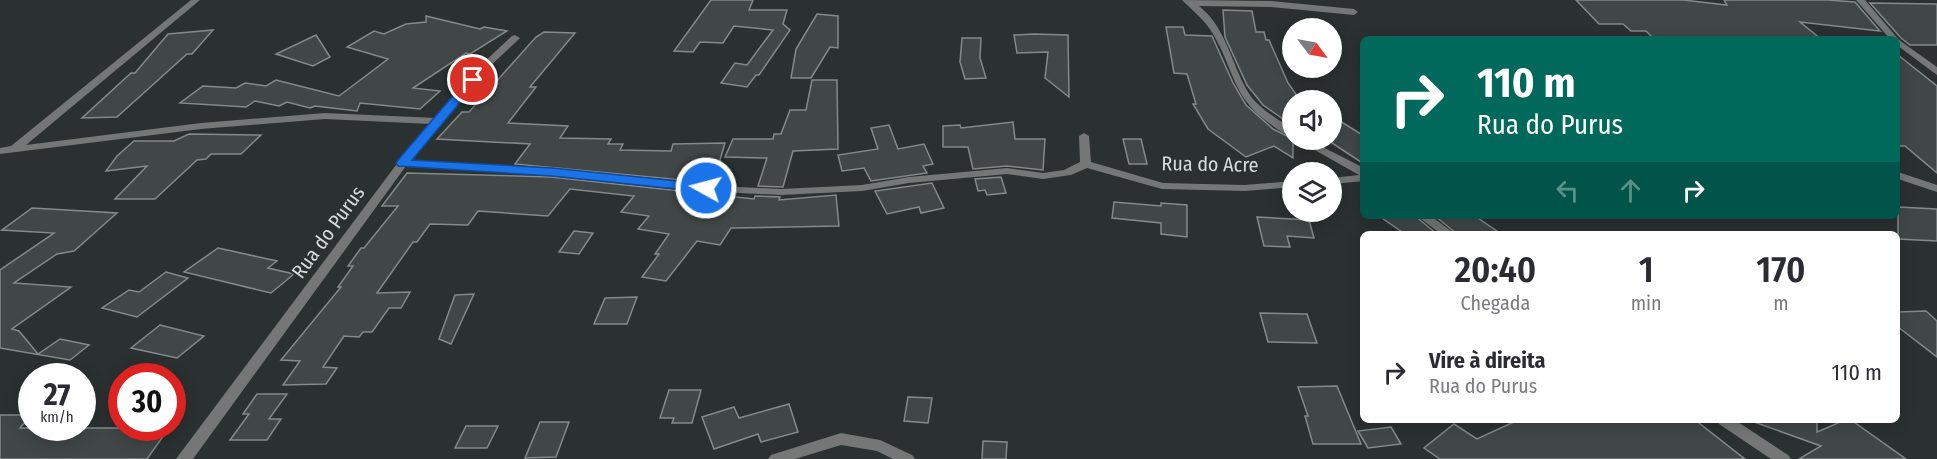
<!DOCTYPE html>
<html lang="pt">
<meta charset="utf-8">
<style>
:root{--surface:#fff;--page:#f2f2f3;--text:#2b2b33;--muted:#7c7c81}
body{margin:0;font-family:"Fira Sans Condensed",sans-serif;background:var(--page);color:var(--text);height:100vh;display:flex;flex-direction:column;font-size:22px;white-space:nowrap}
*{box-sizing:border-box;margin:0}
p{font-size:20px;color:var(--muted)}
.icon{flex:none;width:33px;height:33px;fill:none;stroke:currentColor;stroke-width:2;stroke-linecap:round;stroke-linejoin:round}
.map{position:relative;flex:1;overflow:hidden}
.details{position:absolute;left:1360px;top:231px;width:540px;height:192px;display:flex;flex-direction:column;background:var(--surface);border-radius:9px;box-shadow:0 3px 15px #0003}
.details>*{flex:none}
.hud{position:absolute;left:1360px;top:36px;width:540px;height:183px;border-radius:9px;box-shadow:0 3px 15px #0003;background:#00695c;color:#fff;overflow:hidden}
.needle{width:39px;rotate:122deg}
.controls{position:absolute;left:1282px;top:18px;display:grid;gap:12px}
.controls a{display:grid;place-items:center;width:60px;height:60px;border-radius:50%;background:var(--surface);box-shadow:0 3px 15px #0003;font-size:30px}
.speed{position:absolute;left:18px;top:363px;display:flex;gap:12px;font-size:30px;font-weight:700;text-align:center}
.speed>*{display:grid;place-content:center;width:78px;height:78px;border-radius:50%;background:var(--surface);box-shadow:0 3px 15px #0003;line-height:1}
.speed small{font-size:15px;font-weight:400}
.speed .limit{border:9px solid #d22;background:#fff;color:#111}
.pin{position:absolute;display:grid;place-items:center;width:51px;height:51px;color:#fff;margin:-26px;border:3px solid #fff;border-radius:50%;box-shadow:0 2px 6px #0007}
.me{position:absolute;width:66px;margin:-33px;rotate:277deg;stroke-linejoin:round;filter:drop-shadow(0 0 4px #0008)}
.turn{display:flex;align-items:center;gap:21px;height:126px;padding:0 18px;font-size:27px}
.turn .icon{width:78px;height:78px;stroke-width:2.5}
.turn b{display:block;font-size:42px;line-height:51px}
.lanes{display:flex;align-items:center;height:57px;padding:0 18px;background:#0003;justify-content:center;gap:30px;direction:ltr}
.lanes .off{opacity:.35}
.eta{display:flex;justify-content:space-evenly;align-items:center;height:102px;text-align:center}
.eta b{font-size:36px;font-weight:600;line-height:42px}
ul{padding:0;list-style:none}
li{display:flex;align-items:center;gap:18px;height:78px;padding:0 18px}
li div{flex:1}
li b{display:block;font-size:22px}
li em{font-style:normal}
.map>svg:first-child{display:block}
</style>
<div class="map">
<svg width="1937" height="459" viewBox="0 0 1937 459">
<rect width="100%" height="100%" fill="#2b3130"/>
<!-- building -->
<g fill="#414747" stroke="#838a89" stroke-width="1.5">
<polygon points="711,0 753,0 749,10 787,10 783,24 790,30 759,75 756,75 747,87 721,83 735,63 747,65 773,30 734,26 723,43 700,42 693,52 674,51"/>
<polygon points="1576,0 1683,0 1727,5 1724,0 1828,0 1855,2 1880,31 1800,22 1821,39 1654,39 1646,31 1631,31 1623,24 1599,24"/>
<polygon points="1870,3 1937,4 1937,45 1910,45 1901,38"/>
<polygon points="1223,10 1252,11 1256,32 1264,32 1266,40 1269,40 1288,83 1300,100 1293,100 1293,126 1263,105 1247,85 1225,37"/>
<polygon points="817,14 838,16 838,48 830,47 811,78 791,78 796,49"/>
<polygon points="426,16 480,29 484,27 507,31 470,54 466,53 413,88 440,91 420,109 360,103 357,111 315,106 310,108 287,102 279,106 255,101 246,107 180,103 203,86 236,88 245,83 266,86 276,80 339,96 388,59 347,47 374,31 384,34 406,24 426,22"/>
<polygon points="1166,27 1183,27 1185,35 1212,36 1233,83 1246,105 1273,129 1293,139 1293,158 1274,146 1246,157 1208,129 1193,104 1196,104 1187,74 1174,73"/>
<polygon points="213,30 192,54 187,54 117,117 82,118 131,73 135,73 168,34"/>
<polygon points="544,32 575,33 530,87 536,87 508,123 568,126 560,138 611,139 608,144 623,144 620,150 671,151 673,144 725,143 713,183 515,164 530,144 437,139 462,112 469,112 536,37"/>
<polygon points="1034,34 1068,35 1069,97 1045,78 1048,52 1017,53 1014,35"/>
<polygon points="316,35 330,57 313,66 276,54"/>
<polygon points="962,38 981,38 980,58 986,78 965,79 960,62"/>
<polygon points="1898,55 1937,86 1937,173 1905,146 1898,146"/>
<polygon points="812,80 837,80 838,149 793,151 783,187 758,186 767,158 725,157 733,139 773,139 774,134 781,134 790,110 806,110"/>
<polygon points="1332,116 1364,136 1364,164 1332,143"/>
<polygon points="1013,122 1015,139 1045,139 1043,170 1007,166 973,169 968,147 943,147 943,126 960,125 961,128"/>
<polygon points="889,125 898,149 924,144 933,164 923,166 927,173 871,181 864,168 842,171 838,155 878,149 871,128"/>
<polygon points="189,134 261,135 241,154 211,154 206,159 197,160 155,199 115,199 147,166 106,171 117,156 134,141 174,141"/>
<polygon points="1123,139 1141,139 1147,164 1129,164"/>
<polygon points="407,173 551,177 754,199 755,196 780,197 779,200 836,195 839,226 731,228 720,245 697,241 666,281 642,277 659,254 655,254 669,234 638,229 649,216 621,212 634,196 570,189 548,216 478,211 468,225 430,224 417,242 413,242 377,293 410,292 401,308 389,308 372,332 363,332 359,337 344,336 323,367 337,368 326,384 283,385 300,361 281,360 341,287 338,287 353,266 348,266 361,248 364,248 398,206 382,206"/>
<polygon points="1001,177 1006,193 987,195 985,190 978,191 975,179"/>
<polygon points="932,183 944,208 921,213 919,207 887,214 875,191"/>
<polygon points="1114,202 1161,206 1161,203 1187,205 1187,237 1161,234 1161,223 1112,218"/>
<polygon points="1898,207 1937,209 1937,241 1898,239"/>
<polygon points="32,208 117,213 74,251 57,254 14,283 71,287 12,329 19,331 38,354 60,339 89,345 70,360 0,348 0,270 54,233 2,230"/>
<polygon points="1379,216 1415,216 1437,234 1405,234"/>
<polygon points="1435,216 1475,216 1501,234 1457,234"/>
<polygon points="1257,217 1309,220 1314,238 1287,236 1290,247 1264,246"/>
<polygon points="574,231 593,233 579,254 559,252"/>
<polygon points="218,248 277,261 268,268 294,274 271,293 184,272"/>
<polygon points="166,272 188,278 137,317 102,308 129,290 139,292"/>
<polygon points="474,294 451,344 439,339 455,295"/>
<polygon points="637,297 627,324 594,324 605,298"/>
<polygon points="1926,311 1937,321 1937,357 1898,327 1898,312"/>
<polygon points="1260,313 1307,314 1317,343 1268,342"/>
<polygon points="160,325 204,336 177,358 131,348"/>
<polygon points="1337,386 1361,444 1313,444 1305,416 1308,416 1298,387"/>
<polygon points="669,390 701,390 692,423 672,423 674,418 660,418"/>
<polygon points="257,394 287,394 269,419 281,419 267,440 230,440 249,414 243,414"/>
<polygon points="908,397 932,398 928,423 904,421"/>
<polygon points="789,404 798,432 761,442 758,434 714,449 702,417 734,407 739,418"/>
<polygon points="0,415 31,415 20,428 169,428 147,459 0,459"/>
<polygon points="1518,420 1695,420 1745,459 1440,459 1424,448 1454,424 1477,439"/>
<polygon points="1754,420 1817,420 1817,432 1845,420 1851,420 1906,459 1799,459 1821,446 1754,422"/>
<polygon points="540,422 569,422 556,457 525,458"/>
<polygon points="466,426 498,426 487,448 455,448"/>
<polygon points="1391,427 1401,444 1368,448 1358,431"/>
<polygon points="983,441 1007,442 1006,459 982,459"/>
</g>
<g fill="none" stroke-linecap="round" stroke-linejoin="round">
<!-- minor -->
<g fill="#747776" fill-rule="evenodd">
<polygon points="191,0 200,0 26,145 201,123 325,113 436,118 482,64 512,36 515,35 520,38 518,40 488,68 411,160 551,169 718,186 781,189 862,185 909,177 1007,168 1043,173 1064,170 1080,162 1079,136 1084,133 1089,136 1091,162 1163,183 1245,185 1293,181 1293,187 1245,191 1162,189 1087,168 1071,175 1043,179 1007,174 909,183 862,191 781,195 718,192 551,175 406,166 193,459 176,459 399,161 431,124 325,119 201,129 0,154 0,148 11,146"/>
<path d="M1182,0L1271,1L1354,9L1358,12L1354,15L1271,7L1199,6C1229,30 1231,68 1252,98C1263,111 1279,120 1293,129V137C1284,135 1276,128 1269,123C1232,97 1234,69 1213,34C1205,20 1193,11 1182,0Z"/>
<polygon points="1856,0 1865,0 1899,40 1937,67 1937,75 1898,46 1898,39 1890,39"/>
<polygon points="1297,140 1309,140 1364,168 1364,181 1332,184 1332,178 1359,175"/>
<polygon points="1898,172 1937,185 1937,192 1898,179"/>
<polygon points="1417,216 1431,216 1455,234 1441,234"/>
<polygon points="1717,420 1735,420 1788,455 1791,459 1771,459 1719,424"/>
<polygon points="841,433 880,440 912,455 915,459 893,459 877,451 841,445 795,459 768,459 771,455"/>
</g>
</g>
<!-- route -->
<polygon fill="#1a73e8" stroke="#114b97" stroke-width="1.5" points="473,76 477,77 477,82 412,160 552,168 706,184 712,188 706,192 552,176 398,166 396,163 398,160 469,77"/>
<g text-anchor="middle" stroke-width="4.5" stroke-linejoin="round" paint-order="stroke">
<!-- street labels -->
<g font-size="20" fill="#d7dbda" stroke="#2b3130">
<text transform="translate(1210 164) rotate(1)" y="7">Rua do Acre</text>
<text transform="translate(328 232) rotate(-54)" y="7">Rua do Purus</text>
</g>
</g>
</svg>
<div class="controls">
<a><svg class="needle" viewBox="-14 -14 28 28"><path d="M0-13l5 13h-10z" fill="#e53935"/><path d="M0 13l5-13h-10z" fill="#7c7c81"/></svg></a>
<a><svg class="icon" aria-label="sound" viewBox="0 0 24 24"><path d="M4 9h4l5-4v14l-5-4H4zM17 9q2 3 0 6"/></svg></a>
<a><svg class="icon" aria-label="layers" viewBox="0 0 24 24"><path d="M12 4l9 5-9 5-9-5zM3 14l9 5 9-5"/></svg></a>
</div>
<div class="speed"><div>27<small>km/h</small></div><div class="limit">30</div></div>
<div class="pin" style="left:473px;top:80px;background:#d93025"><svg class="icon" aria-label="arrive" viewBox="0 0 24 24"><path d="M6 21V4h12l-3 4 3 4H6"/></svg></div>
<svg class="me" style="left:706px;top:188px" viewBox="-20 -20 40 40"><circle r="17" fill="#1a73e8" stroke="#fff" stroke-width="3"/><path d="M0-11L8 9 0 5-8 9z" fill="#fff"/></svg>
<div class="hud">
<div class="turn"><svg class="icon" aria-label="right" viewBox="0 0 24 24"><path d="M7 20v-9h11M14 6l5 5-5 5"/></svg><div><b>110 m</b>Rua do Purus</div></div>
<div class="lanes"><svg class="icon off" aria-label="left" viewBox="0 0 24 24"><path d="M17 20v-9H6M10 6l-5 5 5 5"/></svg><svg class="icon off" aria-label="ahead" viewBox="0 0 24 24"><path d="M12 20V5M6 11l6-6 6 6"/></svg><svg class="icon" aria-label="right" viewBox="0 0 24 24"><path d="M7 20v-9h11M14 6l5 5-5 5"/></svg></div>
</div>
<section class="details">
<div class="eta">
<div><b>20:40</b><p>Chegada</p></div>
<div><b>1</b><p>min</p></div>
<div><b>170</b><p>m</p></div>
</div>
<ul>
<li><svg class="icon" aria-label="right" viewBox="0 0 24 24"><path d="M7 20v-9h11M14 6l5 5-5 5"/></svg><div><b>Vire à direita</b><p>Rua do Purus</p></div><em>110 m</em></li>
</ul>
</section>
</div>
